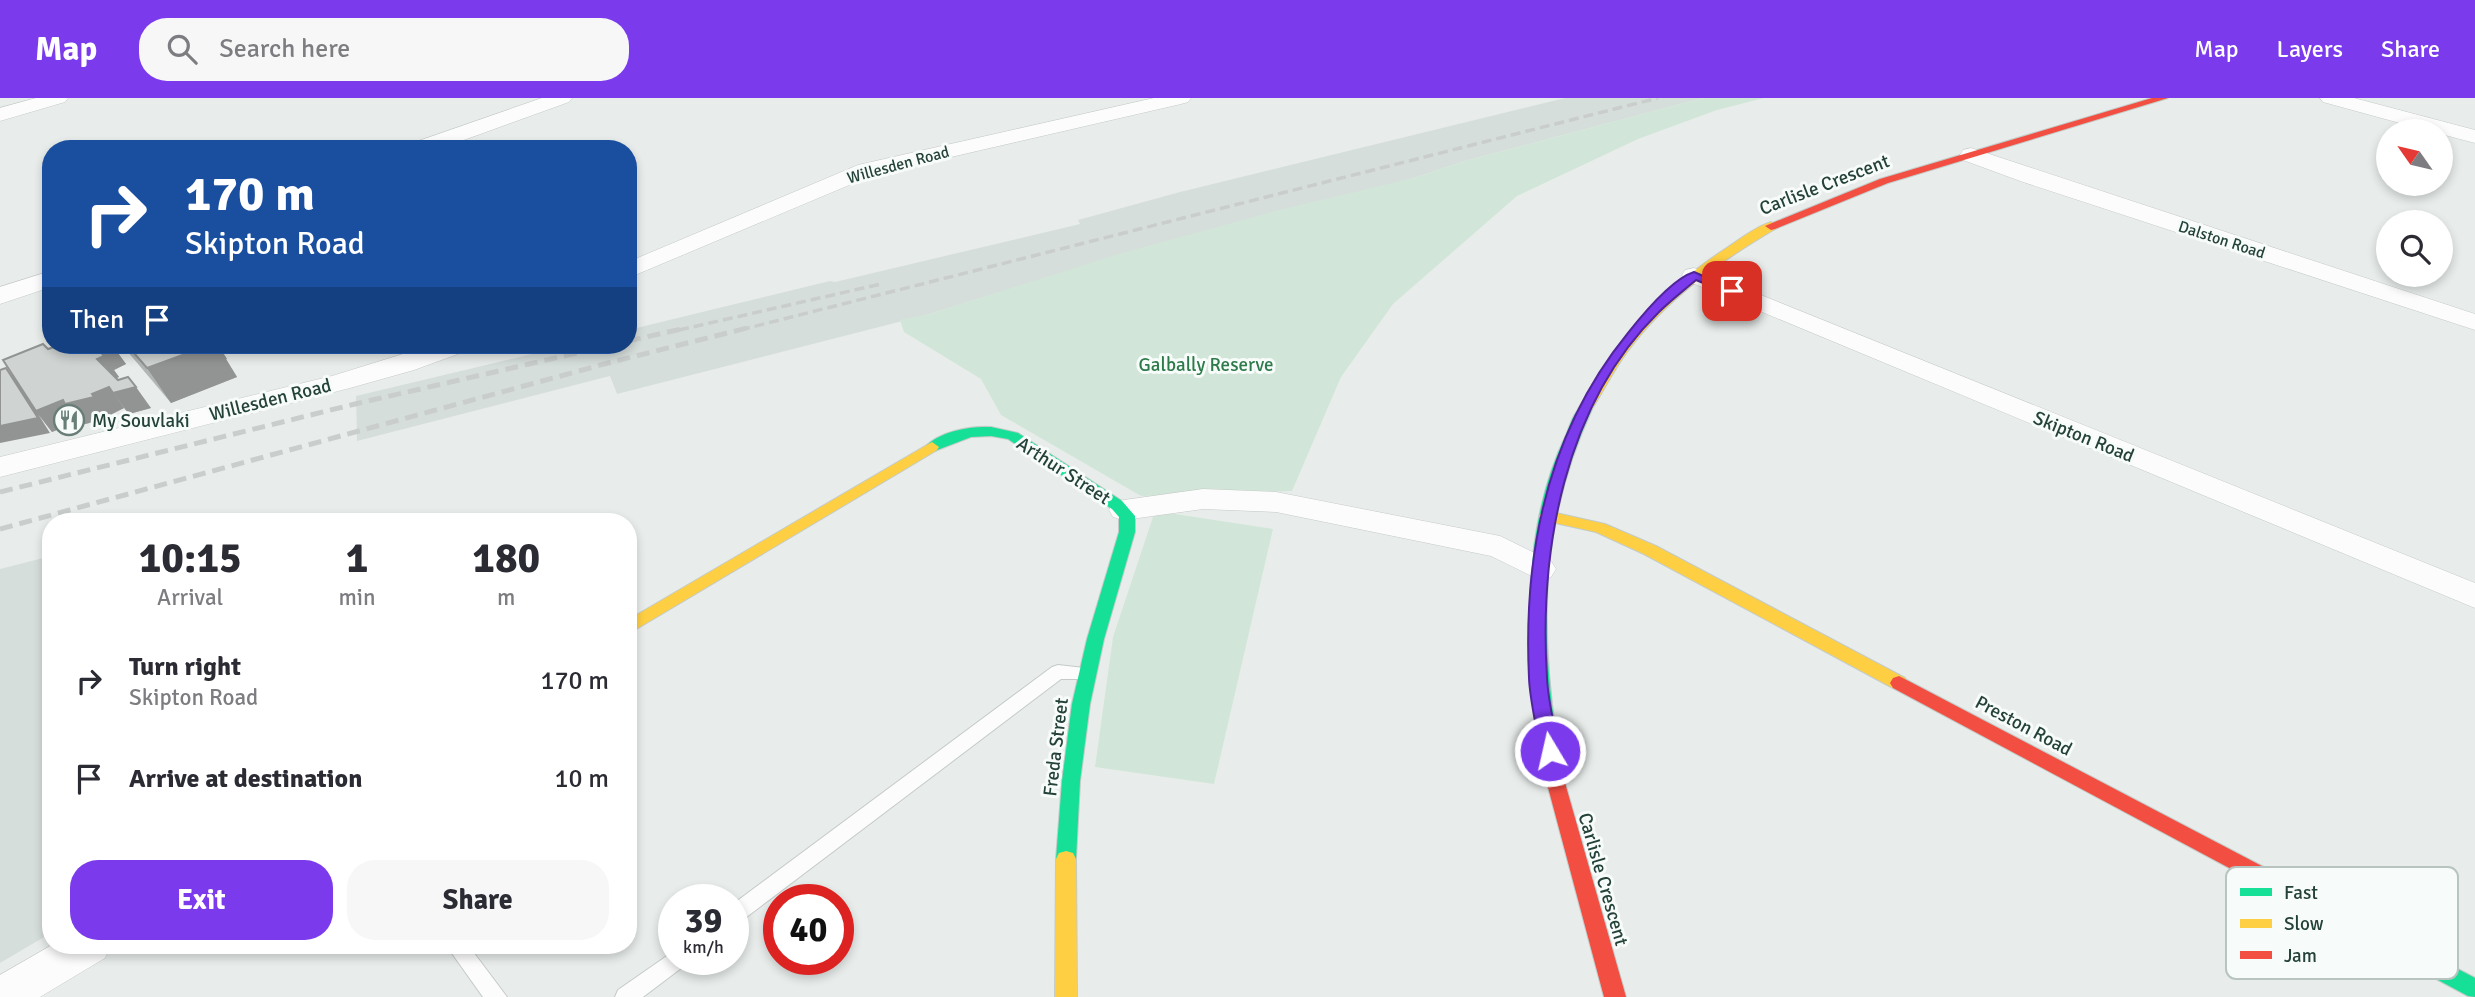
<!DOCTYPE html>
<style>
:root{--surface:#fff;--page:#f7f7f7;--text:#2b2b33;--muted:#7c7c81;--accent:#7c3aed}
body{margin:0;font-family:Signika,sans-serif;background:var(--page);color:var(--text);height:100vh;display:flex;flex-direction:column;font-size:26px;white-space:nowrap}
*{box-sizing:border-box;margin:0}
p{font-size:23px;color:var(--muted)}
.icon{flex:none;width:38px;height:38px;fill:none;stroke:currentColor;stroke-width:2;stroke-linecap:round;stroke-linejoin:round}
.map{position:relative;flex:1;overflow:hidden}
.panel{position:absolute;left:42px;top:415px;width:595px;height:441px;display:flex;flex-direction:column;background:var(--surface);border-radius:28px;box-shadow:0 4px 10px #0003}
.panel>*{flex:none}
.banner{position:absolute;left:42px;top:42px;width:595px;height:214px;border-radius:28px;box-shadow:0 4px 10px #0003;background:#1a4fa0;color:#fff;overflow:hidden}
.needle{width:46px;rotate:304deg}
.controls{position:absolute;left:2376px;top:21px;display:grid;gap:14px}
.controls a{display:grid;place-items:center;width:77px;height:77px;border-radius:50%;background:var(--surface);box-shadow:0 4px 10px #0003;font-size:35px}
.speed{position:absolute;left:658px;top:786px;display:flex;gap:14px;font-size:35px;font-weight:700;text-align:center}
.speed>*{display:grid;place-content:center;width:91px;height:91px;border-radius:50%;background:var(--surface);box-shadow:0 4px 10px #0003;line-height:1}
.speed small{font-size:18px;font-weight:400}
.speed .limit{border:10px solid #d22;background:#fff;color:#111}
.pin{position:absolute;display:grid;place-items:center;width:60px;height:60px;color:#fff;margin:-30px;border-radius:14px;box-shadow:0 4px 10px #0006}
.me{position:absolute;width:77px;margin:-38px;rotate:351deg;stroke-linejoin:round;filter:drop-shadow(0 0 5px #0008)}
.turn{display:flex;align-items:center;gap:24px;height:147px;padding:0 28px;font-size:32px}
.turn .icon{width:91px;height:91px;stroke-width:2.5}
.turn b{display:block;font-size:49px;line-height:60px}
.then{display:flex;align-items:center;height:66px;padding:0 28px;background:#0003;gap:14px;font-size:26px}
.eta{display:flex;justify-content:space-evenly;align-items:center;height:119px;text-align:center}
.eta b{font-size:42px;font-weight:700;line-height:49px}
.cta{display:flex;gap:14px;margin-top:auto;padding:14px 28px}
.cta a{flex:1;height:80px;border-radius:28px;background:var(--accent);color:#fff;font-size:28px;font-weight:700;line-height:80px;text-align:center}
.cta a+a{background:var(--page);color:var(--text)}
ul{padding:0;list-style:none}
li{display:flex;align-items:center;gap:21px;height:98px;padding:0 28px}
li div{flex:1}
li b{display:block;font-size:26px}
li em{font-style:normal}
header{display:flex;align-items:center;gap:42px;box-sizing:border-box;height:98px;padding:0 35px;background:var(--accent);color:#fff}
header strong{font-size:33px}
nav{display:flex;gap:38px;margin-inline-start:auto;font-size:24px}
.search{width:490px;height:63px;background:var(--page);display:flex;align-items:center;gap:18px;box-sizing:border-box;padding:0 24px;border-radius:28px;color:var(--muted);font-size:26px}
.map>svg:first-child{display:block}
</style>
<header>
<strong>Map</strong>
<div class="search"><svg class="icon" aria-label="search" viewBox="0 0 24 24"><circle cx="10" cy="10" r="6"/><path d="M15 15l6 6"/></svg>Search here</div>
<nav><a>Map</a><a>Layers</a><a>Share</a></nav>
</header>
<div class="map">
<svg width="2475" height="899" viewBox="0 0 2475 899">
<rect width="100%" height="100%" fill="#e8edeb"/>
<!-- built -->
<g fill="#d6dedb">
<polygon points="1565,0 1703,0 1465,63 1414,80 1020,188 930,216 617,296 610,278 357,343 356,298 570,247 628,247 628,232 830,183 835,184 1080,126 1078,122 1180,94"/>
<polygon points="51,458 51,835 0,865 0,471"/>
</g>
<!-- green -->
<g fill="#d1e6d8">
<polygon points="1703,0 1764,0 1717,12 1638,41 1517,98 1393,206 1341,279 1292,393 1141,398 1001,317 981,281 904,234 900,222 930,216 1119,156 1280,112 1414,80 1465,63"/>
<polygon points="1155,413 1273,431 1214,686 1095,669 1113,539"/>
</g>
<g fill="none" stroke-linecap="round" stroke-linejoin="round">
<!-- lane casing -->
<g stroke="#c5cac8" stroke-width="2">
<g id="lane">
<polygon points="1058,567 1093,571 1096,576 1093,581 1061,581 740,824 733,827 733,806 1052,569"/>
<polygon points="446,847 468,847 507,899 483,899"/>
<polygon points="674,853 674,861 687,861 684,868 643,899 615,899 618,892"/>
</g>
</g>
<!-- street casing -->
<g stroke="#c5cac8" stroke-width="1">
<g id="street">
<polygon points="36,0 68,0 65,4 0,23 0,10"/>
<polygon points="542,0 572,0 569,4 439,51 407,51 410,46"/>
<polygon points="1154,0 1191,0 1188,4 1181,6 873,77 628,180 628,164 858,67"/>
<polygon points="2320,0 2354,0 2475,32 2475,45 2441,36 2441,33 2429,33 2323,4"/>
<polygon points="1971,50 2475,216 2475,232 2023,84 1963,62 1960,57 1963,52"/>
<polygon points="1694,170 2475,485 2475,510 1685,182 1682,177 1685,172"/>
<polygon points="51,173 51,189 0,206 0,189"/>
<polygon points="432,247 470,247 466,253 414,272 350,290 0,379 0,359 332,278"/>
<polygon points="1203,391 1276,394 1500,438 1551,463 1556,471 1551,479 1540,482 1491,458 1276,414 1203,411 1124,422 1113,419 1109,412 1113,405 1124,402"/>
<polygon points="52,847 111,847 105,860 40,899 0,899 0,877"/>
</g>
</g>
<!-- fast casing -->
<g stroke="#c3cbc8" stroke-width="2">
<g id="fast">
<path d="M1585,307L1592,311C1542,420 1539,520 1556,637L1553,642L1547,644L1541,642L1538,637C1525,538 1522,429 1566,337C1570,327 1575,310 1585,307Z"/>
<path d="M991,329L1018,335L1122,403L1135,418V434L1104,541L1090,606L1080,683L1076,761L1073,767L1066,769L1059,767L1056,761L1062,683L1072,606L1087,541L1119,434V419L1112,411L1008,341L991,338L971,339L932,354L925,349C940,333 970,328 991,329Z"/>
<polygon points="2270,773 2475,880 2475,899 2468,898 2263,788 2260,782 2263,776"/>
</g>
</g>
<!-- slow casing -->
<g stroke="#c3cbc8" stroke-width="2">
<g id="slow">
<path d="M1771,124L1777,128L1775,131C1719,164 1666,201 1627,254C1613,273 1603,294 1590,314H1580L1578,311C1616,246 1661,193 1725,151C1739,142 1755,129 1771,124Z"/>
<polygon points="932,344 939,349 937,352 628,536 628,522"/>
<polygon points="1547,413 1605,426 1656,448 1905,580 1908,585 1905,590 1893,590 1644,456 1596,434 1542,422 1539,418 1542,414"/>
<polygon points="1066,753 1073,755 1076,761 1077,899 1055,899 1056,761 1059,755"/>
</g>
</g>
<!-- jam casing -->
<g stroke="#c3cbc8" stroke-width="2">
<g id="jam">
<polygon points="2152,0 2168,0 1888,85 1775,131 1771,132 1765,128 1880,81"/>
<polygon points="1899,578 2277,776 2280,782 2277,788 2270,791 2263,788 1893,590 1890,585 1893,580"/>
<polygon points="1547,630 1553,632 1556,637 1563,678 1626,899 1604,899 1545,678 1538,637 1541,632"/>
</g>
</g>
<!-- lane -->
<use href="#lane" fill="#fcfcfc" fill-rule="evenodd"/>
<!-- street -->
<use href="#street" fill="#fcfcfc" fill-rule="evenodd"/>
<!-- fast -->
<use href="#fast" fill="#16e098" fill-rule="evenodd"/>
<!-- slow -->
<use href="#slow" fill="#ffcf43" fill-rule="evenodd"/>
<!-- jam -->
<use href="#jam" fill="#f24e42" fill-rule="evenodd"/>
<!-- rail-far1 -->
<g stroke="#c9cdcc" stroke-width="3.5" stroke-dasharray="10 5" stroke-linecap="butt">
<polyline points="679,232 881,186"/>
<polyline points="740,232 1658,0"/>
</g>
<!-- rail -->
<g stroke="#c9cdcc" stroke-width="5" stroke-dasharray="13 7" stroke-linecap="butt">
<polyline points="628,243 686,230"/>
<polyline points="0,394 355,306 612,247"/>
<polyline points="0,431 608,265 747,230"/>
</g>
</g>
<!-- wall -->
<g fill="#b2b6b5">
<polygon points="60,247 112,247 126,266 114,272 119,279 116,280 151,310 129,316 124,310 108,318 110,320 81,327 79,323 52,334 38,316 50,335 16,282 48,251"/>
<polygon points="122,247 218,247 227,261 226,261 237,279 171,305"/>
</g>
<!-- shaded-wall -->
<g fill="#919493">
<polygon points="108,247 112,247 126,266 114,272 119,279 112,282 97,261 98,251"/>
<polygon points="209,247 218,247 227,261 226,261 237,279 171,305 147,270"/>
<polygon points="6,270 18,285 63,302 92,296 109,289 124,310 108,318 110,320 81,327 79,323 52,334 38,316 50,335 0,345 0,328"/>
<polygon points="136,289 151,310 129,316 113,295"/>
</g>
<!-- building -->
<g fill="#cfd4d2" stroke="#919493" stroke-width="2">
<polygon points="43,246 48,251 60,247 108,247 98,251 104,258 97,261 118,282 128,279 136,289 113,295 109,289 92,296 94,299 65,306 63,302 36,313 3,262"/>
<polygon points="127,247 210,247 147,270"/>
<polygon points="6,270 38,320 0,328 0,272"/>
</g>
<!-- route -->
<path fill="#7c3aed" stroke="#51269a" stroke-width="2" d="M1694,174L1738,193L1732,197L1696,182C1683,193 1670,203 1659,214C1564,307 1539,452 1547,580C1548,604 1555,629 1559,653L1556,659L1550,661L1543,659L1540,653C1537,629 1530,604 1529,580C1523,455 1548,333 1628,235C1643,216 1672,181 1694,174Z"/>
<!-- icons -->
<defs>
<g id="restaurant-ring" transform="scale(1.575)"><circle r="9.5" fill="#f7fbf9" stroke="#697e78" stroke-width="1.5"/><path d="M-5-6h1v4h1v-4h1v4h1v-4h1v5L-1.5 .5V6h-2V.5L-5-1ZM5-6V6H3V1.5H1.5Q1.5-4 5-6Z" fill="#697e78"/></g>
</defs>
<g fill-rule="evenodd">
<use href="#restaurant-ring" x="69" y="322"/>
</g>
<g text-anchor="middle" stroke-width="6" stroke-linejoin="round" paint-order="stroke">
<!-- far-street labels -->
<g font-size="16" fill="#24423a" stroke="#f7fbf9">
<text transform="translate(898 66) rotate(-15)" y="6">Willesden Road</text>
<text transform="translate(2222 141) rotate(18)" y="6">Dalston Road</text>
</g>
<!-- street labels -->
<g font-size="19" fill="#24423a" stroke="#f7fbf9">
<text transform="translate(1824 86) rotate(-21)" y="7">Carlisle Crescent</text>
<text transform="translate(270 301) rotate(-14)" y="7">Willesden Road</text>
<text transform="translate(2084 338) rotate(22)" y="7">Skipton Road</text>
<text transform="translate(1064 372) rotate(33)" y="7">Arthur Street</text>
<text transform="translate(2024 627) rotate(28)" y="7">Preston Road</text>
<text transform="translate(1055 649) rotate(-83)" y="7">Freda Street</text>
<text transform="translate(1604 781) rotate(74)" y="7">Carlisle Crescent</text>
</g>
<!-- park labels -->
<g font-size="19" fill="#2d7a4b" stroke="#f7fbf9">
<text x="1206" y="273">Galbally Reserve</text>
</g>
<!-- poi labels -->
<g font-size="19" fill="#24423a" stroke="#f7fbf9" text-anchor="start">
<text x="92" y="329">My Souvlaki</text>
</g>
</g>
<!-- legend -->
<rect x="2226" y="769" width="232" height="112" rx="10" fill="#f7fbf9" stroke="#b8c4c0" stroke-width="2"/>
<rect x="2240" y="790" width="32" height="8" fill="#16e098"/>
<rect x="2240" y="821" width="32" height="9" fill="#ffcf43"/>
<rect x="2240" y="853" width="32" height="8" fill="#f24e42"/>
<g font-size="19" fill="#24423a">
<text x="2284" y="801">Fast</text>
<text x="2284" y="832">Slow</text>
<text x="2284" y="864">Jam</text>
</g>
</svg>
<div class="controls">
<a><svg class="needle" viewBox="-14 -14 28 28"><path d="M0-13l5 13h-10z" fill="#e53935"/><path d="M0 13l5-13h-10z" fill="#7c7c81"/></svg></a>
<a><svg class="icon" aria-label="search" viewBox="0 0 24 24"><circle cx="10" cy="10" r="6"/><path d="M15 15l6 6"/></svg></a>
</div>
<div class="speed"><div>39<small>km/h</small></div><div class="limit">40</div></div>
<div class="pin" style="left:1732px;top:193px;background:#d93025"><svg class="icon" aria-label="arrive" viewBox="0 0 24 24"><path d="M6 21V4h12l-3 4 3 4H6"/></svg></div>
<svg class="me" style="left:1550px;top:653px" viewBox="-20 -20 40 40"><circle r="17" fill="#7c3aed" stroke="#fff" stroke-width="3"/><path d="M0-11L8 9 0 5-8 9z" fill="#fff"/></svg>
<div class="banner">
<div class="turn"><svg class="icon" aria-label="right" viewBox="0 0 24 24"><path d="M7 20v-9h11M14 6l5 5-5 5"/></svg><div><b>170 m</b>Skipton Road</div></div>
<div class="then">Then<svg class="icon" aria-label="arrive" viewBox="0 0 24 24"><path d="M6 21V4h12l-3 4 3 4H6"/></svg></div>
</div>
<section class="panel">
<div class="eta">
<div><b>10:15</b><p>Arrival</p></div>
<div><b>1</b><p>min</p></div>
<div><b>180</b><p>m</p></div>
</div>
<ul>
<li><svg class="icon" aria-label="right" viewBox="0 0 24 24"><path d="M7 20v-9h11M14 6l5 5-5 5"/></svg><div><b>Turn right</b><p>Skipton Road</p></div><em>170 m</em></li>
<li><svg class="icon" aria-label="arrive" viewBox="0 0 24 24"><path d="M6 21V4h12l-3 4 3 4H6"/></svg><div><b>Arrive at destination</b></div><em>10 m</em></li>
</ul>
<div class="cta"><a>Exit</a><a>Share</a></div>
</section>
</div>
